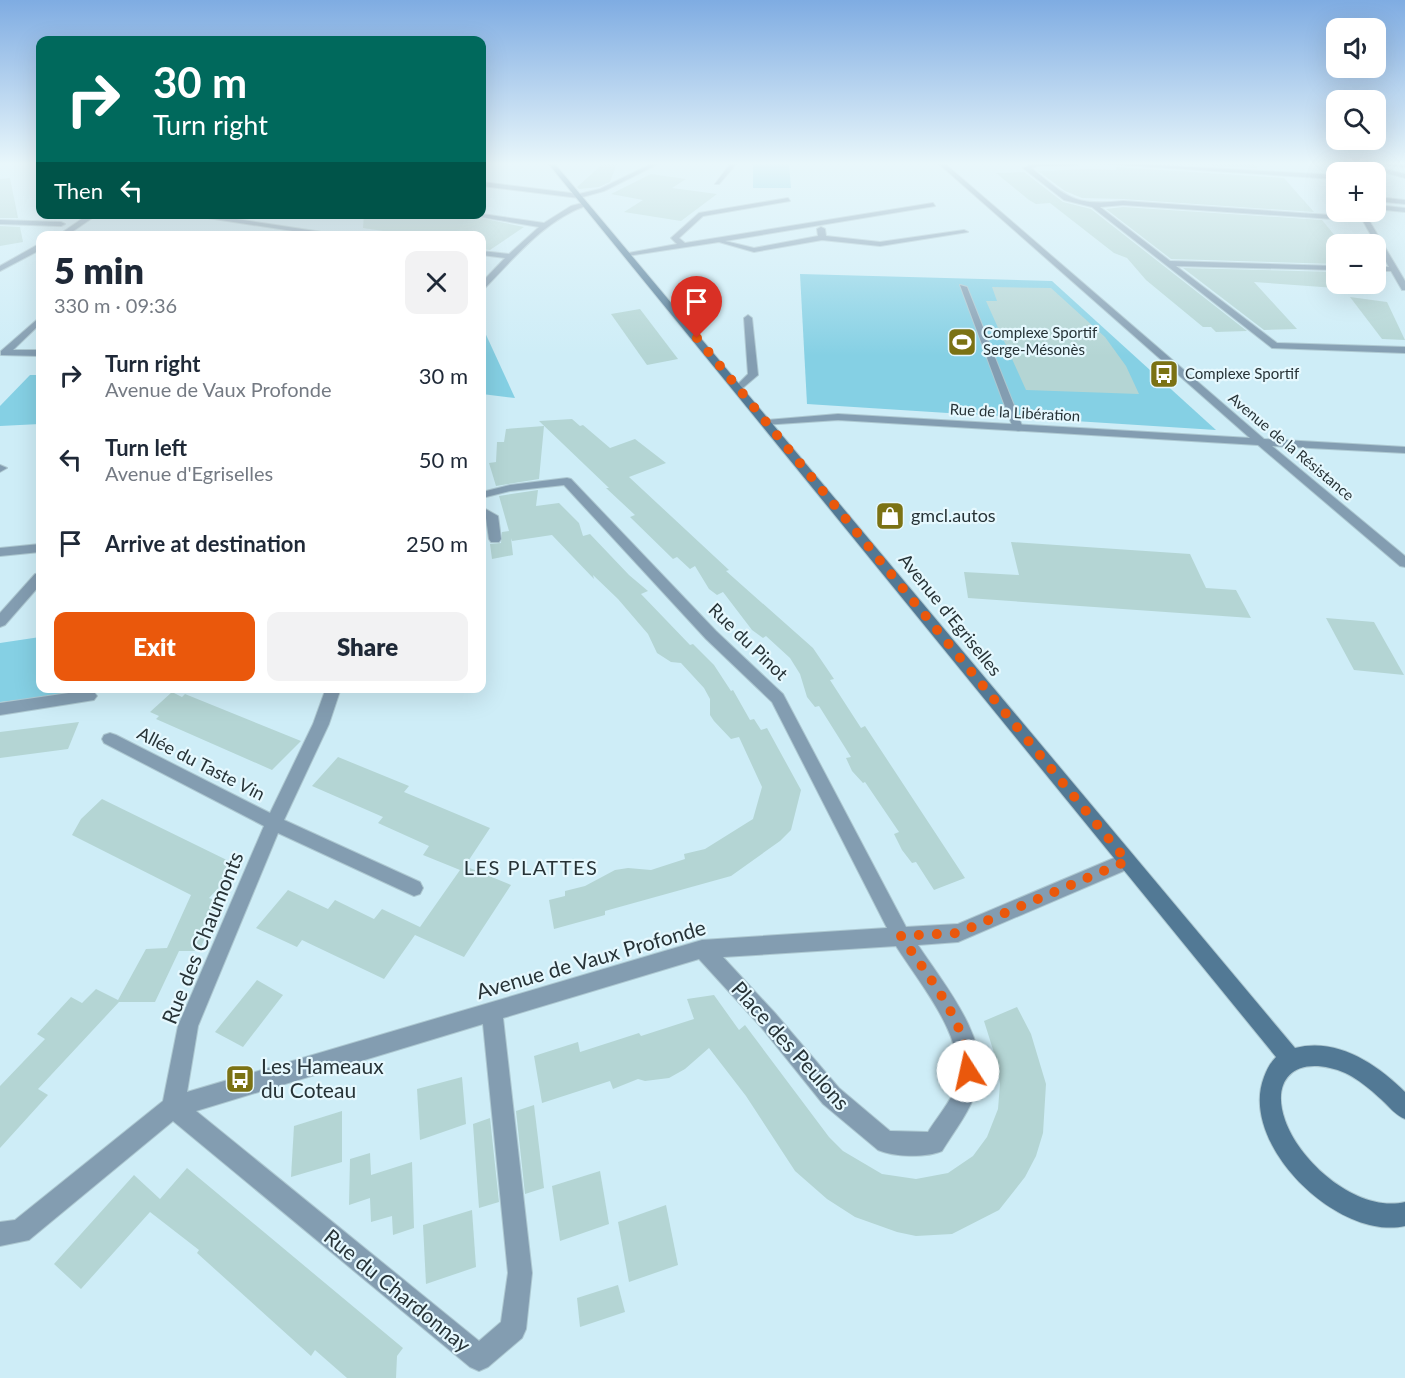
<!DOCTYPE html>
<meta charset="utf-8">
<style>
:root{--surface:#fff;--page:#f2f2f3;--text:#1f2937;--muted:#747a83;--accent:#ea580c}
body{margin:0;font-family:Lato,sans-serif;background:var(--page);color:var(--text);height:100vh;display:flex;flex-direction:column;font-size:22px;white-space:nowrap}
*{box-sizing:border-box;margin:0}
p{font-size:20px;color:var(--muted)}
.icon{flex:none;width:33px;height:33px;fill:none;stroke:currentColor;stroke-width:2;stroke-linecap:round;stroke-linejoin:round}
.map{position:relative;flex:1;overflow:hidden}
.sheet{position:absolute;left:36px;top:231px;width:450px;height:462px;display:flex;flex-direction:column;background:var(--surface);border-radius:12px;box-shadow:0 6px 24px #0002}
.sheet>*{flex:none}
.guide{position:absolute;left:36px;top:36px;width:450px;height:183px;border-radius:12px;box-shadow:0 6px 24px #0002;background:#00695c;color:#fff;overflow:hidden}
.fabs{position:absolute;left:1326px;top:18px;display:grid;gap:12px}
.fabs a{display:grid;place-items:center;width:60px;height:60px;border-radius:12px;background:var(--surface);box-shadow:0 6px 24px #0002;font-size:30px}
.pin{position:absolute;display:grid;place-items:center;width:51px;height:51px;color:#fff;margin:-62px -26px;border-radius:50% 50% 50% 0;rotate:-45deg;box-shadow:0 0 6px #0007}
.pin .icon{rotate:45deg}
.me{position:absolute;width:66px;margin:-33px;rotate:350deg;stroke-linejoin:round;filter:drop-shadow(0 0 4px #0008)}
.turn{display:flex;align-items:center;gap:21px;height:126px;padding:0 18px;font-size:27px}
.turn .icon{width:78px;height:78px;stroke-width:2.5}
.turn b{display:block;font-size:42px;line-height:51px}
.then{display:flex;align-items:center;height:57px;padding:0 18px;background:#0003;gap:12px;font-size:22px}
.round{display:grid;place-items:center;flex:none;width:63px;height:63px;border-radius:12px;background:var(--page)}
.head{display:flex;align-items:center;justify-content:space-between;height:102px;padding:0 18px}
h1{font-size:36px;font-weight:800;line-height:45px}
.button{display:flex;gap:12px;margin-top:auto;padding:12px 18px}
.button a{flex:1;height:69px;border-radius:12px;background:var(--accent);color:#fff;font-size:24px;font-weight:800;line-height:69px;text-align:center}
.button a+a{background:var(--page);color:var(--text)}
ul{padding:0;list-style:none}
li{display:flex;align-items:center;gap:18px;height:84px;padding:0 18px}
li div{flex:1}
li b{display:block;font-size:22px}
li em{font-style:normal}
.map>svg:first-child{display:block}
</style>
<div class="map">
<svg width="1405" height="1378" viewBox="0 0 1405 1378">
<rect width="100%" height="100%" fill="#ceedf7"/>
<!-- green -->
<g fill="#85d0e4">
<polygon points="753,164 789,164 791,188 753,188"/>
<polygon points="800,274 1052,281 1216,430 807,404"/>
<polygon points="482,326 515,398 482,394"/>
<polygon points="30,375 40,375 40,424 0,426 0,406"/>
<polygon points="40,637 40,688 157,689 120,689 0,702 0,643"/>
</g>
<!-- building -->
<g fill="#b4d5d4">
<polygon points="604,163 617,163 610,182 599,187 579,189 577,187"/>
<polygon points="1153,163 1253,163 1258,168"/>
<polygon points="1116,167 1284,178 1314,212 1123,199 1082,198 1065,191 1038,171 1089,169 1116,170"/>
<polygon points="1024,172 1063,202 1091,209 1247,331 1216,332 1211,327 1203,327 1146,280 1127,258 1114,253 1050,203 1036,204 1029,200 996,173"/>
<polygon points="651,174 686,179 672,188 717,194 681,221 624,212 643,200 611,194"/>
<polygon points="10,178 18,218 0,218 0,179"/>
<polygon points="1123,207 1322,220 1336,237 1336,264 1171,259 1106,209"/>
<polygon points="364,214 462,214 524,227 490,250 482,249 482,236 433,232 427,236 417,236 363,228"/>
<polygon points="0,226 20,227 23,242 0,246"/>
<polygon points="1183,268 1336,272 1336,288 1254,282 1297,329 1264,330"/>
<polygon points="992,287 1051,288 1105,337 1126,366 1139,394 1026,390 986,301 997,301"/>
<polygon points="1350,297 1387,302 1405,340 1382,339"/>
<polygon points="640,309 678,359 647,365 611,314"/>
<polygon points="572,419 580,426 583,425 610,448 635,439 666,463 629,477 729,570 726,571 813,648 834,679 830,680 861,728 865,726 965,878 934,890 916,862 912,863 902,850 894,834 899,832 865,782 863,783 852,771 846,758 851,757 819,706 815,707 807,697 800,674 790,658 766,636 763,638 752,630 723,592 717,595 709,589 695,566 690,569 677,557 673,559 630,517 635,515 606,488 609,488 539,421"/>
<polygon points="544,426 539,479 496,486 489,463 496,462 497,442 504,442 506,429"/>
<polygon points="538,490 536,506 559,503 579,523 583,536 590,534 629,575 648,591 641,594 690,645 693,644 714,665 731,691 733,690 750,720 754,719 761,730 767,728 801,790 791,830 780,841 731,876 605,911 605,915 554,929 549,900 565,896 565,891 585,886 615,870 628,868 651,870 685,859 684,854 705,849 753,819 762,787 739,737 731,739 714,721 710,715 710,699 704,688 681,663 671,662 657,653 648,634 618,599 593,575 594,579 552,535 512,541 511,538 513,555 492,559 490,544 501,543 502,532 509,531 499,496"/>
<polygon points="1011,542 1190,554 1206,588 1236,590 1251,618 968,598 964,572 1019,575"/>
<polygon points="1326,618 1374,622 1404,675 1354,670"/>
<polygon points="172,692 182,697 185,694 301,741 272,770 156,719 159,716 150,712"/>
<polygon points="79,722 68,749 0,758 0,732"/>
<polygon points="338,757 409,786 404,792 490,828 465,866 511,885 464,957 415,935 384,979 302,940 297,947 256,928 288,890 328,909 335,900 374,919 382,909 420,927 460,870 423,855 429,846 378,823 383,817 312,786"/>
<polygon points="102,799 239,866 209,898 221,903 199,951 179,951 155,1002 119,1002 38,1089 48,1095 0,1148 0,1086 45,1039 37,1034 71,997 82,1003 96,989 118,1000 146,949 167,948 191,895 72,835 81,819"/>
<polygon points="257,980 283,995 243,1047 215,1032"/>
<polygon points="714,995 739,1030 745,1025 829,1137 843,1151 882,1174 916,1179 948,1173 973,1156 987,1137 998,1109 1000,1084 996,1059 984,1021 1017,1007 1031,1034 1046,1084 1043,1133 1036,1156 1025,1177 999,1210 952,1234 916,1236 897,1232 855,1217 827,1199 795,1171 746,1096 709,1048 685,1069 669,1078 645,1081 638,1079 613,1089 610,1081 542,1103 534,1056 578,1042 580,1052 639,1033 641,1036 694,1019 687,999"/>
<polygon points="462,1077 466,1124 420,1140 417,1089"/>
<polygon points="534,1105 544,1188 525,1194 516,1111"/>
<polygon points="342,1111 342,1162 291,1177 294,1126"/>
<polygon points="490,1118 499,1202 479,1208 473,1124"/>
<polygon points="370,1153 371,1175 412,1162 414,1228 393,1235 392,1216 371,1222 370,1198 349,1205 350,1159"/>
<polygon points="187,1168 403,1348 397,1356 396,1378 347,1378 315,1350 311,1356 197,1253 199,1250 150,1212 81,1289 54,1264 134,1175 160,1199"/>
<polygon points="600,1171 609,1224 560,1241 552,1186"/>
<polygon points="666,1205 678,1265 629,1282 618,1222"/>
<polygon points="472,1210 476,1267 426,1284 423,1225"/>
<polygon points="618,1285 625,1312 580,1327 577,1298"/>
</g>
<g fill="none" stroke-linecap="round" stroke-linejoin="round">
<!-- lane casing -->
<g stroke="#adc8d1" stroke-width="2">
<g id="lane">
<polygon points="1378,163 1405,163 1405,167 1381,165"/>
<polygon points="1376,205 1405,208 1405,212 1376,209"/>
<polygon points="960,285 967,287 1023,428 1022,430 1018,431 1013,428"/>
<polygon points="0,465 7,468 0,472"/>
<polygon points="482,507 498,516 501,539 499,542 491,542 489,539 486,518 482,515"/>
<polygon points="40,544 40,552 0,556 0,548"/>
</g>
</g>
<!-- street casing -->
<g stroke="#adc8d1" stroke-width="2">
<g id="street">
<polygon points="653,163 660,163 604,191 579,198 482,186 482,182 579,194 600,189"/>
<polygon points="731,163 737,163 719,184 715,184"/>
<polygon points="938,163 944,163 1264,439 1405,447 1405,453 1272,446 1405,556 1405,567 1400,566 1258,445 838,420 763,425 762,423 767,420 838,414 1250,438"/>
<path d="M1035,163H1080L1077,165L1038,166L1031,168C1069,198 1073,206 1123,201L1360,217L1358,212H1364L1405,281V290H1402L1391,271H1376V267H1389L1363,221L1123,205L1100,207L1170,261L1336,266V270L1176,266L1277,343L1405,347V353L1272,348L1092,207L1064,200L1023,168Z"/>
<polygon points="1092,163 1120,163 1336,175 1336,179"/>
<polygon points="1351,163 1360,163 1405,174 1405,178"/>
<polygon points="1376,197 1405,200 1405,204 1376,201"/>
<polygon points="788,198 790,201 703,216 679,238 685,243 933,203 935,206 725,241 754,248 818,236 817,229 821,227 825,229 826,236 880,242 964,230 968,232 880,246 822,240 754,252 719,242 627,256 623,254 677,244 671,238 699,213"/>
<path d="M586,202L588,205C546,219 516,256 485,288H482V282L505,258L482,255V251L509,254L539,227L464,214H482L544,223L571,206Z"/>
<polygon points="89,214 98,214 66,236 57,236"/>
<polygon points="182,214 204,214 348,236 325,236"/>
<polygon points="0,220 61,222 65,224 61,226 0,224"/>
<polygon points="37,245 40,245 40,250 0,271 0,266"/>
<polygon points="748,315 752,318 758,375 738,392 733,389 748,374 744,318"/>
<polygon points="40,317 40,324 13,350 40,350 40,356 1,355 1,351"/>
<path d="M567,478L571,479L716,631L783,694L906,927L958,924L1121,855L1127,853L1133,855L1136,861L1133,867L958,942L918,945C942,982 991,1039 978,1086C971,1110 955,1130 942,1151C926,1158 894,1157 878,1150L823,1104L761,1027L699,959L503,1018L532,1273L526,1329L522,1338L488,1367L479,1371L470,1367L173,1121L29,1240L0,1246V1222L15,1220L163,1101L178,1026L264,826L104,743L102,739L104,735L110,733L116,735L270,813L313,724L326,688H341L329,724L284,820L420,882L423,888L420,894L414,896L278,833L198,1026L187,1092L702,940L887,928L772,702L706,639L564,485L510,491L482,498V492L510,485ZM896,946C920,984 966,1037 957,1084C954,1097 936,1119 928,1132L890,1131L839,1088L775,1013L723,957ZM483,1024L508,1273L501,1322L479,1341L196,1111Z"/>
<polygon points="40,573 40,585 5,625 0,627 0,613 35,574"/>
<polygon points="89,690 94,692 97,696 94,700 0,715 0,703"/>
</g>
</g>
<!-- secondary casing -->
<g stroke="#adc8d1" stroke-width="2">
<path id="secondary" d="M548,163H554L1295,1048C1337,1037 1377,1064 1405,1092V1119C1396,1115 1391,1109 1384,1102C1369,1088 1351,1072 1330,1068C1291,1059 1272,1083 1285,1120C1300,1163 1358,1213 1405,1202V1226C1338,1241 1238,1144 1264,1077C1267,1069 1270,1063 1276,1057Z"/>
</g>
<!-- lane -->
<use href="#lane" fill="#839db1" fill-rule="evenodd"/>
<!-- street -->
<use href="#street" fill="#839db1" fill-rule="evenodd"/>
<!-- secondary -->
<use href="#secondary" fill="#527995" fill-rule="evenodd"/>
</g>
<!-- sky -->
<linearGradient id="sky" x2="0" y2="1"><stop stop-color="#7face2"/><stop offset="0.46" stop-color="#e9f7fb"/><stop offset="1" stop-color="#e9f7fb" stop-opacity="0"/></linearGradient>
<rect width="1405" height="356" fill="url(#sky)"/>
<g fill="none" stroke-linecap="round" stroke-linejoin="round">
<!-- route -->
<path stroke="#ea580c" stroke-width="10" stroke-dasharray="0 18" d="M697,338L1127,861L958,933L901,936C926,974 969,1024 968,1071"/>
</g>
<!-- icons -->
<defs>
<g id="stadium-square" transform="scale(1.5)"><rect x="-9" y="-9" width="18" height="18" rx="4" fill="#7b7214" stroke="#e5f8fe"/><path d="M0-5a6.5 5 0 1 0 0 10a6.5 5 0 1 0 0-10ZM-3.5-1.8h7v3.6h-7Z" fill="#fff"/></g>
<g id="bus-square" transform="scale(1.5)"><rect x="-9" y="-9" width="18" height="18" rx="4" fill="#7b7214" stroke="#e5f8fe"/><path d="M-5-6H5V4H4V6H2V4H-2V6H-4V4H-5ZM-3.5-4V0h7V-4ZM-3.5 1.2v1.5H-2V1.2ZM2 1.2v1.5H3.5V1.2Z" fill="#fff"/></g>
<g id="shop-square" transform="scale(1.5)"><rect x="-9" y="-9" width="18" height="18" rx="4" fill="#7b7214" stroke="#e5f8fe"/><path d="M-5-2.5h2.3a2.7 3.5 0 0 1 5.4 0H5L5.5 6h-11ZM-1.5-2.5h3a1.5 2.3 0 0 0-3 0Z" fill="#fff"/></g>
</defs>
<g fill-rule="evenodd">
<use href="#stadium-square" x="962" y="342"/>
<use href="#bus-square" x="1164" y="374"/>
<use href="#shop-square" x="890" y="516"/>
<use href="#bus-square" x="240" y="1079"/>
</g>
<g text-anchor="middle" stroke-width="4.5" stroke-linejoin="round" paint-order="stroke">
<!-- far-poi labels -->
<g font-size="15" fill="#273337" stroke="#e5f8fe" text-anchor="start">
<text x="983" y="338">Complexe Sportif<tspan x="983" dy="17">Serge-Mésonès</tspan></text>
<text x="1185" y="379">Complexe Sportif</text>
</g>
<!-- far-street labels -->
<g font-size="15" fill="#273337" stroke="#e5f8fe">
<text transform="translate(1015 413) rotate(3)" y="5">Rue de la Libération</text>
<text transform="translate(1291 447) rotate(40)" y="5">Avenue de la Résistance</text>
</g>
<!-- poi labels -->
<g font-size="18" fill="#273337" stroke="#e5f8fe" text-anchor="start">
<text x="911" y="522">gmcl.autos</text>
</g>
<!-- street labels -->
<g font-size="18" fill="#273337" stroke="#e5f8fe">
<text transform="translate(950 615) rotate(51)" y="6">Avenue d'Egriselles</text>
<text transform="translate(748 642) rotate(44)" y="6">Rue du Pinot</text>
<text transform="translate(201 764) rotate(27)" y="6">Allée du Taste Vin</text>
</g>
<!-- neighbourhood labels -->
<g font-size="20" letter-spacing="1.5" fill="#273337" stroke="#e5f8fe">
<text x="531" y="875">LES PLATTES</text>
</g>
<!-- near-street labels -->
<g font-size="21" fill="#273337" stroke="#e5f8fe">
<text transform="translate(203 938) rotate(-68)" y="7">Rue des Chaumonts</text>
<text transform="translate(591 960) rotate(-16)" y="7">Avenue de Vaux Profonde</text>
<text transform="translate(790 1046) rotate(48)" y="7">Place des Peulons</text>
<text transform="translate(397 1291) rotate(39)" y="7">Rue du Chardonnay</text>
</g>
<!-- near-poi labels -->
<g font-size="21" fill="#273337" stroke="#e5f8fe" text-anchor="start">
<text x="261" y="1074">Les Hameaux<tspan x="261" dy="24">du Coteau</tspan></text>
</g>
</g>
</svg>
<div class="fabs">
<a><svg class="icon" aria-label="sound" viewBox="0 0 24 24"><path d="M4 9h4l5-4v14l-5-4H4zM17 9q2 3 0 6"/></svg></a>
<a><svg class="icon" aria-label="search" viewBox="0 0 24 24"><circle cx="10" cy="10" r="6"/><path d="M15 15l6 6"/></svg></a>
<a>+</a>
<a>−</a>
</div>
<div class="pin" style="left:697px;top:338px;background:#d93025"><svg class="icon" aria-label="arrive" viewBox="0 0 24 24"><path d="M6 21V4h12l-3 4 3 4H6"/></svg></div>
<svg class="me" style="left:968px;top:1071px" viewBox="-20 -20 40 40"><circle r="19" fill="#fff"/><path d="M0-13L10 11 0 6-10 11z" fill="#ea580c"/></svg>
<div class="guide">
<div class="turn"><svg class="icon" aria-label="right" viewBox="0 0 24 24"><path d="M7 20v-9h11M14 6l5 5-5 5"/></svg><div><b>30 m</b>Turn right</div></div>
<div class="then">Then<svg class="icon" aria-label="left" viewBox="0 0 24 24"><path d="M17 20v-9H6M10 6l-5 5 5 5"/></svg></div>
</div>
<section class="sheet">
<div class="head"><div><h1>5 min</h1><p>330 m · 09:36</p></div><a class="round"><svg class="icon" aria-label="close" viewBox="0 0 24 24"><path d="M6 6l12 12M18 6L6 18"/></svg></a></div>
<ul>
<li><svg class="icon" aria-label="right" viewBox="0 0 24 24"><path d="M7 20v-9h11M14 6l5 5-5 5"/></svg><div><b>Turn right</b><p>Avenue de Vaux Profonde</p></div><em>30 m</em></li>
<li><svg class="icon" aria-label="left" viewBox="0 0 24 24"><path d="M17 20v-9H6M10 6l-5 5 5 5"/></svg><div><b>Turn left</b><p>Avenue d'Egriselles</p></div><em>50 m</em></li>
<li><svg class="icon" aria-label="arrive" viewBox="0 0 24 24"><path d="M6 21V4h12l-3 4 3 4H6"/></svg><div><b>Arrive at destination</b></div><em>250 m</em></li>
</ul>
<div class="button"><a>Exit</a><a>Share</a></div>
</section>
</div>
